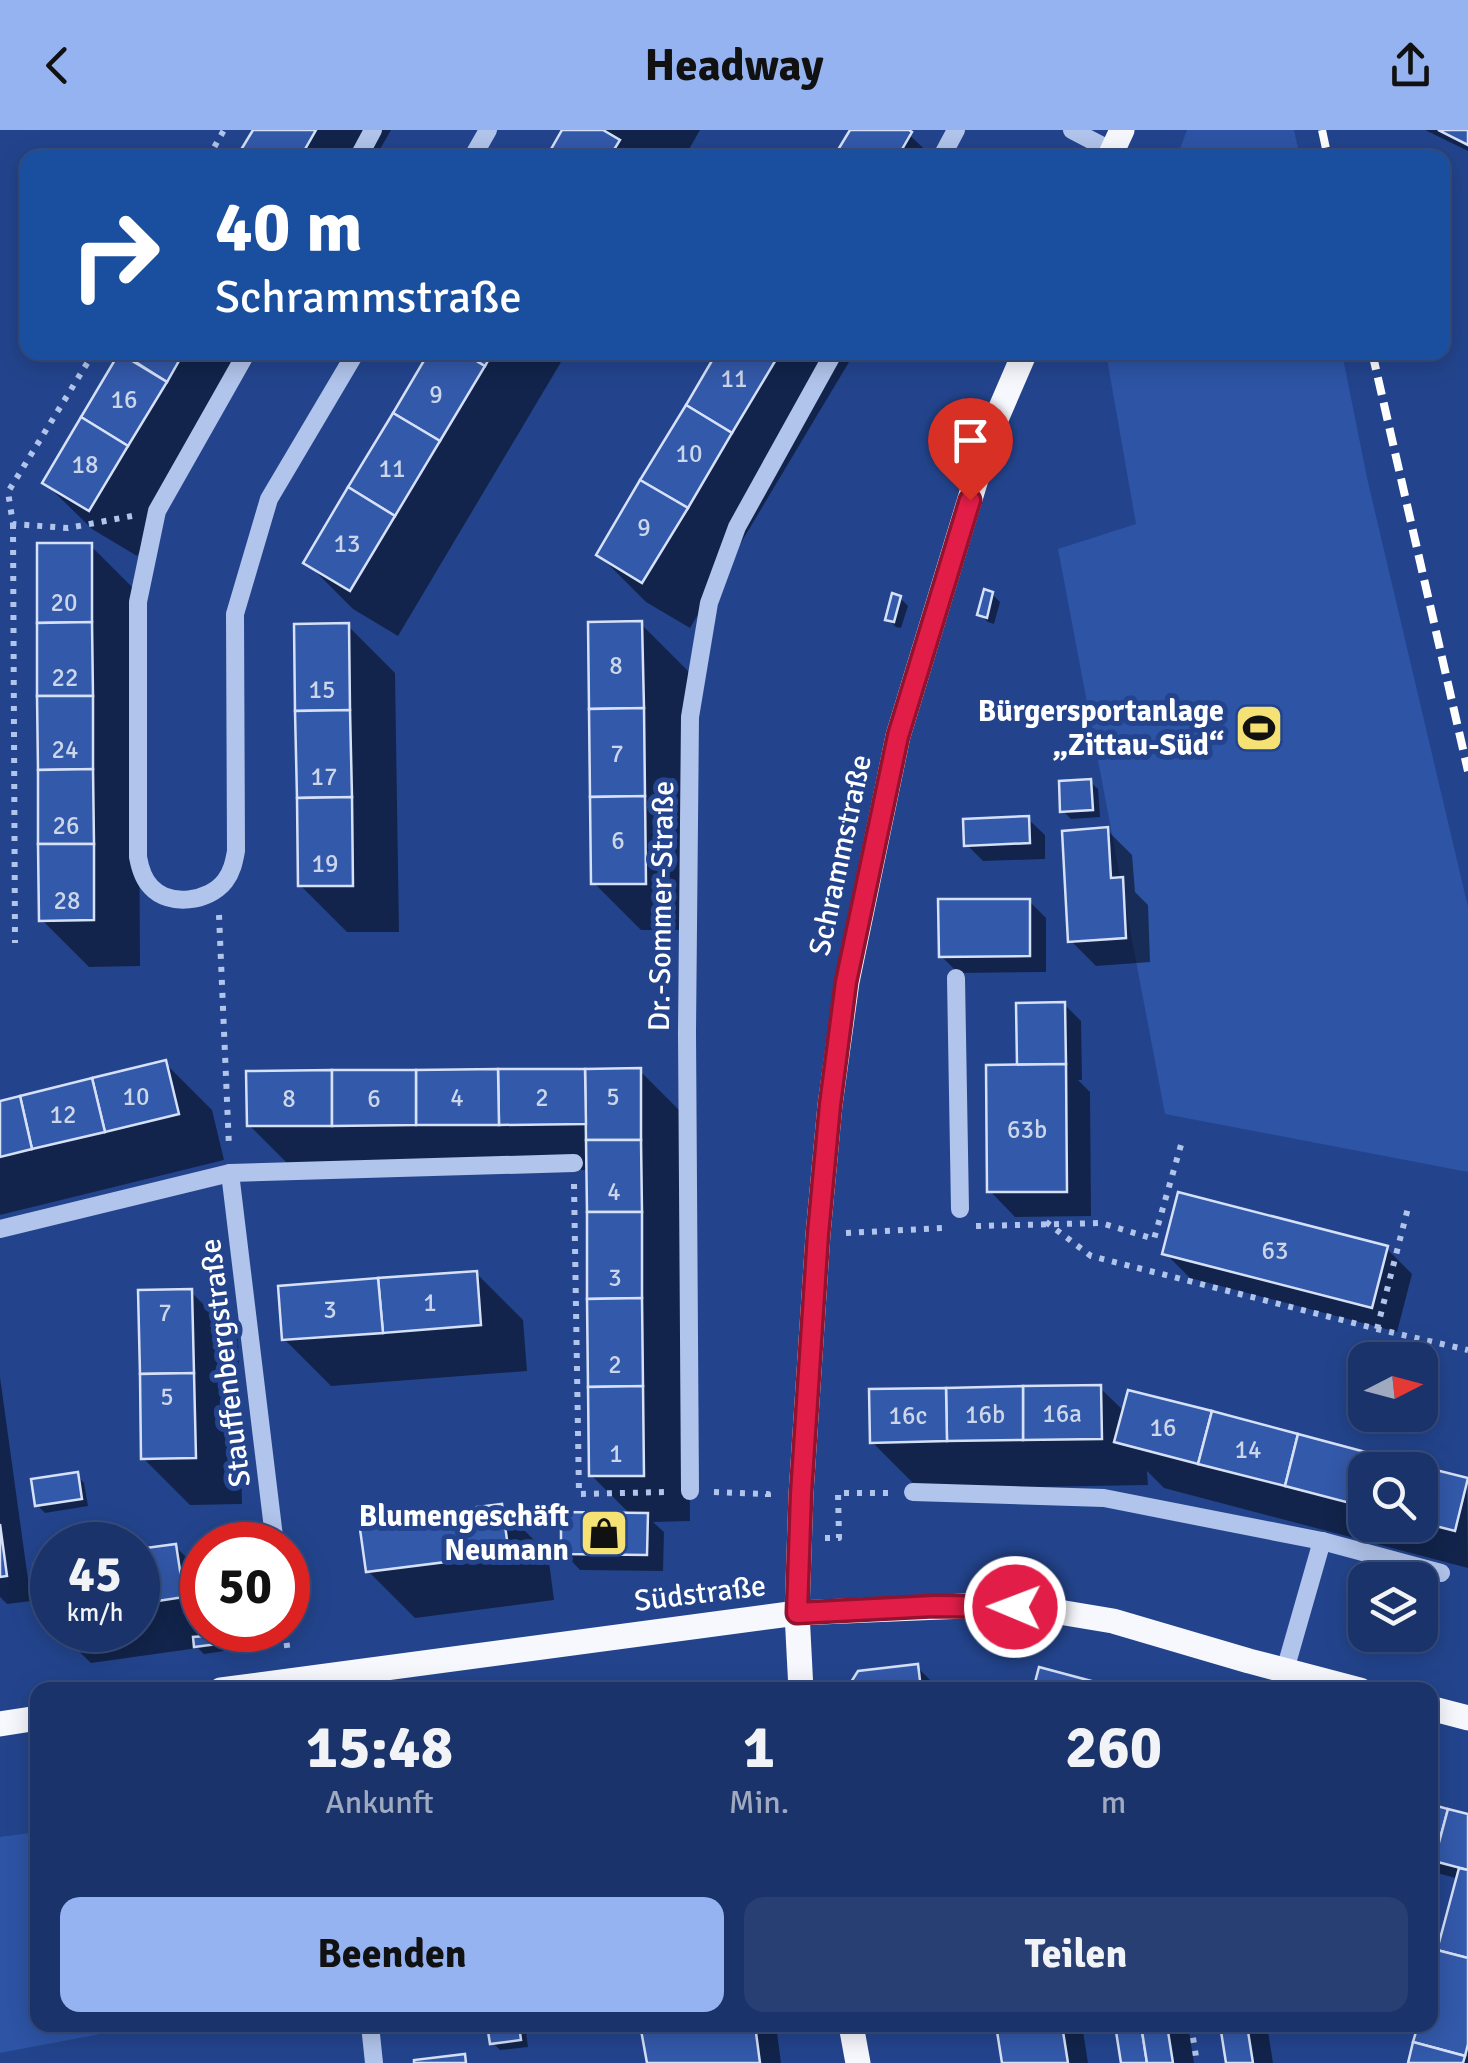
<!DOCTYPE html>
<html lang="de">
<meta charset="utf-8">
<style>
:root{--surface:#1a336a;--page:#273f72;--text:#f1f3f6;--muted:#9faac1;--line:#384e7e;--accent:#95b2f1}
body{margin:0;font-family:Signika,sans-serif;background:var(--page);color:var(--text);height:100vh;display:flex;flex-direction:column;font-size:38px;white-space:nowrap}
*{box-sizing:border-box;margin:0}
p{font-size:32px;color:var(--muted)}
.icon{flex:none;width:55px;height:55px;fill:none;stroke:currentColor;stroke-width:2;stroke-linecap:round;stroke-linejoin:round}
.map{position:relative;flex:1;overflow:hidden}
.drawer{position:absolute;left:30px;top:1552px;width:1408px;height:350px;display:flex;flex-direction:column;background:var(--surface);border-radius:20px;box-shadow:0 5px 25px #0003,0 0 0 2px var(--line)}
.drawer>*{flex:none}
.hud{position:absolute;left:20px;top:20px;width:1430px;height:210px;border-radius:20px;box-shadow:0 5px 25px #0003,0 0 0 2px var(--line);background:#1a4fa0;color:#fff;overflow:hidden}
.needle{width:65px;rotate:84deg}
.fabs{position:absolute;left:1348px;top:1212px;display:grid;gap:20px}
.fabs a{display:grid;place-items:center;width:90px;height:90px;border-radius:20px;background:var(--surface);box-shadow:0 5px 25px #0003,0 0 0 2px var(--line);font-size:50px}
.speed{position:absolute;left:30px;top:1392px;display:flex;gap:20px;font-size:50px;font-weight:700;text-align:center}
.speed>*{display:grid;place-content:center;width:130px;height:130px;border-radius:50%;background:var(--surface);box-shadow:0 5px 25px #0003,0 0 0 2px var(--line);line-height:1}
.speed small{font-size:25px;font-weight:400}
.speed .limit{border:15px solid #d22;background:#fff;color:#111}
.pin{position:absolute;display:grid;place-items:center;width:85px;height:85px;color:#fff;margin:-102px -42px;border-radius:50% 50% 50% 0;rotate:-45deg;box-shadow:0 0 10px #0007}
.pin .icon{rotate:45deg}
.me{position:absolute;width:110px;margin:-55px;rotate:271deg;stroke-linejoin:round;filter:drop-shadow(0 0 8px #0008)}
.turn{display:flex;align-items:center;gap:35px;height:210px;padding:0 30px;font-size:45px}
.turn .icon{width:130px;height:130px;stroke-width:2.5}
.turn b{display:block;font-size:70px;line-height:85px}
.eta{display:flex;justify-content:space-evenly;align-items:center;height:170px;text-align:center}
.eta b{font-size:60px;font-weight:700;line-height:70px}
.primary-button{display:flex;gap:20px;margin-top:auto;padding:20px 30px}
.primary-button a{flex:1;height:115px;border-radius:20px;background:var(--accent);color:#111;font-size:40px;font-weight:700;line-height:115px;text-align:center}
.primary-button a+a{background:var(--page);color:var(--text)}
header{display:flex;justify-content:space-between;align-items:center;height:130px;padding:0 30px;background:var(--accent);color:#111;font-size:45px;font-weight:700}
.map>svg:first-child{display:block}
</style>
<header><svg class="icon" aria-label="back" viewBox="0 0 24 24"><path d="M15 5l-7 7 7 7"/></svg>Headway<svg class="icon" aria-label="share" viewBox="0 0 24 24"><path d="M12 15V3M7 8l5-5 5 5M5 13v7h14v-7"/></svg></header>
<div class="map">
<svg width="1468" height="1933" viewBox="0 0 1468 1933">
<rect width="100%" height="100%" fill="#23448d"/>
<!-- green -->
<g fill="#2d54a5">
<polygon points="1187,0 1294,0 1300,27 1177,27"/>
<polygon points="1106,223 1342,223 1367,348 1468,777 1468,1042 1165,984 1058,419 1136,394"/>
<polygon points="37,1702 38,1895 148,1895 0,1923 0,1707"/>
</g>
<!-- shadow -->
<g fill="#0007" fill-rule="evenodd">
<polygon points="256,0 391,0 375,28 239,28"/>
<polygon points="565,0 700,0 684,28 549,28"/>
<polygon points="853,0 904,0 934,28 836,28"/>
<polygon points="1425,0 1468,0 1468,21"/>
<polygon points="123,222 258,222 137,426 92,399 45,353"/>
<polygon points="432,222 567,222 398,506 353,479 306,432"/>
<polygon points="720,222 855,222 690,498 646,472 599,425"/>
<polygon points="91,416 138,463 140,836 89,837 42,790"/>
<polygon points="992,464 1000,472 994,494 988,492 980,485"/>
<polygon points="900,468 908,476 901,498 896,497 888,489"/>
<polygon points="641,494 688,541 692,800 641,800 594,753"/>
<polygon points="348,496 395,543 399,802 347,802 300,755"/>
<polygon points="1090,652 1098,659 1100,687 1071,689 1063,681"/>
<polygon points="1028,689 1045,705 1045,729 983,731 967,715"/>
<polygon points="1107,700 1132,725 1135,762 1148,775 1150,832 1096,836 1071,811"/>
<polygon points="1029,771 1046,788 1046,842 958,843 941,826"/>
<polygon points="1064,874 1081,891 1082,950 1078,950 1090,962 1091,1086 1015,1087 990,1061 1023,937"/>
<polygon points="165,933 212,980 224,1030 0,1085 0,973"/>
<polygon points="640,941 687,988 690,1391 653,1392 664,1402 663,1441 580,1440 564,1423 631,1385 591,1345 589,1040 296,1042 249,995"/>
<polygon points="1387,1119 1412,1144 1397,1202 1190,1148 1165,1123"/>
<polygon points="476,1143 523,1190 527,1241 331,1256 284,1209"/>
<polygon points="191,1162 238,1209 242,1374 190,1375 143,1328"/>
<polygon points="0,1247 31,1471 7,1474 0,1467"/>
<path d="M1100,1258L1125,1282L1130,1263L1467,1351L1468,1438L1164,1358L1147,1341L1148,1355L919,1359L872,1312ZM1365,1340H1420V1395H1365Z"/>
<polygon points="77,1345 84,1353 88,1376 45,1383 37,1375"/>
<polygon points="501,1377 548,1424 554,1470 415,1488 368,1441"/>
<polygon points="175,1416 202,1443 202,1500 228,1500 230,1514 223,1514 224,1521 204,1524 198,1518 91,1533 57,1500 138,1500 138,1422"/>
<polygon points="52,1434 52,1495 44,1486 37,1436"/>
<polygon points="917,1537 940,1560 854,1560"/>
<polygon points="1430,1677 1468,1687 1468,1933 1410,1933 1420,1895 1430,1895 1430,1857 1459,1749 1430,1741"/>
<polygon points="405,1895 453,1895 410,1900"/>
<polygon points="490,1895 525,1895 528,1917 500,1920 492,1912"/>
<polygon points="607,1895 776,1895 781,1933 651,1933 644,1896 613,1901"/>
<polygon points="999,1895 1082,1895 1088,1933 1005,1933"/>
<polygon points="1118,1895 1188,1895 1194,1933 1124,1933"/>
<polygon points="1223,1895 1267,1895 1273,1933 1229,1933"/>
</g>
<!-- building -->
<g fill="#3359aa" stroke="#d6e1f8" stroke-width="2.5">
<polygon points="253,0 316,0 300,28 236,28"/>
<polygon points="562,0 603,0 620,10 609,28 546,28"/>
<polygon points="850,0 909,0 912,2 897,28 833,28"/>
<polygon points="1438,0 1468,0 1468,15"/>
<polygon points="120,222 184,222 167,252"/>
<polygon points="429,222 462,222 485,236 440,311 393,283"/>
<polygon points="462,222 493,222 485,236"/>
<polygon points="717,222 767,222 777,228 732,303 686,275"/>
<polygon points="119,223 167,252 128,316 81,287"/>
<polygon points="686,275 732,303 688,378 640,350"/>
<polygon points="393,283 440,311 395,386 348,357"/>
<polygon points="81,287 128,316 89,381 42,353"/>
<polygon points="640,350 688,378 642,453 596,425"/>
<polygon points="348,357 395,386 350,461 303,433"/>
<polygon points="37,413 92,413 92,492 37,493"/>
<polygon points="984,459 993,462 987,488 977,485"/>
<polygon points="892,463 901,466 894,492 885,490"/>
<polygon points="642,491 644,578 589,579 588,492"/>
<polygon points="92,492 93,566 37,566 37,493"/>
<polygon points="349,493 350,580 295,581 294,494"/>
<polygon points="37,566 93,566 93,639 38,640"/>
<polygon points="644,578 645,666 590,667 589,579"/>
<polygon points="350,580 352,667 297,668 295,581"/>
<polygon points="93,639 94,714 38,714 38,640"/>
<polygon points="1091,649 1093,680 1060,682 1059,651"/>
<polygon points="645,666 646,754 591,754 590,667"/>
<polygon points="352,667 353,756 298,756 297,668"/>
<polygon points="1029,686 1030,713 964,716 963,689"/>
<polygon points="1108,697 1111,748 1123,747 1126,808 1068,812 1062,701"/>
<polygon points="38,714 94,714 94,790 39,791"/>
<polygon points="938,769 1030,769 1030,826 939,827"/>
<polygon points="1065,872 1066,934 1017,935 1016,873"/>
<polygon points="166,930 179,984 105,1002 92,948"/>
<polygon points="1066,934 1067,1062 987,1062 986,935"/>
<polygon points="641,938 641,1010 586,1010 585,939"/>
<polygon points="498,939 585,939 586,994 499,995"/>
<polygon points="498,939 499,995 416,995 416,940"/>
<polygon points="332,940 332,996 247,996 246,941"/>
<polygon points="332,940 416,940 416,995 332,996"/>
<polygon points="92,948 105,1002 32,1019 20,966"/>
<polygon points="20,966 32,1019 0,1027 0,971"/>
<polygon points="586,1010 641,1010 642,1082 587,1082"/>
<polygon points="1178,1062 1388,1116 1372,1178 1162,1124"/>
<polygon points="587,1082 642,1082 642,1168 587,1169"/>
<polygon points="477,1141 481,1195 383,1203 378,1148"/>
<polygon points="378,1148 383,1203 282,1210 278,1156"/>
<polygon points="192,1159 194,1243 140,1244 138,1160"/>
<polygon points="642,1168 643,1256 588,1257 587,1169"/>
<polygon points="194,1243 196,1328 141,1329 140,1244"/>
<polygon points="1101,1255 1102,1309 1023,1310 1023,1256"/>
<polygon points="643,1256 644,1346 589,1346 588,1257"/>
<polygon points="1023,1256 1023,1310 947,1311 946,1258"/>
<polygon points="946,1258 947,1311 870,1313 869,1259"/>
<polygon points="1128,1260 1212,1281 1198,1334 1114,1312"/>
<polygon points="1212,1281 1298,1304 1285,1356 1198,1334"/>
<polygon points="1298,1304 1384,1327 1381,1340 1365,1340 1365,1377 1285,1356"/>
<polygon points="1384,1327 1468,1348 1455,1401 1420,1392 1420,1340 1381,1340"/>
<polygon points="78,1342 82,1369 35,1376 31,1349"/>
<polygon points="502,1374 509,1424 366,1442 359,1392"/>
<polygon points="561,1382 648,1383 647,1425 561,1424"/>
<polygon points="0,1394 7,1446 0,1447"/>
<polygon points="176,1414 184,1467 138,1474 138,1419"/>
<polygon points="52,1431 52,1486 41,1487 34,1434"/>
<polygon points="217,1505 218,1514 194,1517 193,1507"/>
<polygon points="918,1534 921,1559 937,1557 937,1560 852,1560 851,1552 858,1541"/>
<polygon points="1039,1537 1095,1552 1093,1560 1033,1560"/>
<polygon points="1430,1674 1448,1679 1434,1731 1430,1730"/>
<polygon points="1448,1679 1468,1684 1468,1740 1434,1731"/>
<polygon points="1459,1738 1468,1740 1468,1828 1437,1820"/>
<polygon points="1437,1820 1468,1828 1468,1914 1465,1926 1413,1912 1418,1895 1430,1895 1430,1848"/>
<polygon points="487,1895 519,1895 521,1910 490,1914"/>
<polygon points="673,1895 755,1895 760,1933 647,1933 641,1900"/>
<polygon points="996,1895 1062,1895 1068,1933 1002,1933"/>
<polygon points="1115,1895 1141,1895 1147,1933 1121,1933"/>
<polygon points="1141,1895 1167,1895 1173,1933 1147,1933"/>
<polygon points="1220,1895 1247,1895 1253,1933 1226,1933"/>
<polygon points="1413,1912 1465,1926 1463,1933 1408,1933"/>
<polygon points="465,1924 466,1933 414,1933 414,1930"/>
</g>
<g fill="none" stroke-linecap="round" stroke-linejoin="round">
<!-- path -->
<g stroke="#b1c4eb" stroke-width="6" stroke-dasharray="5 8" stroke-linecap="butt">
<polyline points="208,28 224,0"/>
<polyline points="94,222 8,362 13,394 68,398 132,386"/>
<polyline points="13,394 15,813"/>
<polyline points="219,785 229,1017"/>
<polyline points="574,1054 579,1364 667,1362"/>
<polyline points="1046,1092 1091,1126 1377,1199 1468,1220"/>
<polyline points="976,1096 1101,1093 1154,1109 1181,1015"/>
<polyline points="846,1103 944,1098"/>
<polyline points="1377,1199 1409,1074"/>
<polyline points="714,1362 768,1364 768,1367"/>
<polyline points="825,1408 839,1408 838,1363 893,1363"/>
<polyline points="285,1500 288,1524"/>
<polyline points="1191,1895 1197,1933"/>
</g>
<!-- minor -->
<g stroke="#b1c4eb" stroke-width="18">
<polyline points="1072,0 1112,21"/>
<polyline points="358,28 373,0"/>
<polyline points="472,28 488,0"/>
<polyline points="941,28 956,0"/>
<path d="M247,222L157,381L138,472V727C140,738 143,749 151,757C169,777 209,772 225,751C232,742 234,732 236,721L235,484L269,369L356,222"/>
<polyline points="956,848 960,1079"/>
<polyline points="230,1043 275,1415"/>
<polyline points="0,1099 230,1043 574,1033"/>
<polyline points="690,1361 687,902 690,587 709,473 737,397 834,222"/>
<polyline points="913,1362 1104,1368 1322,1411 1441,1443"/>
<polyline points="1285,1540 1322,1411"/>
<polyline points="370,1895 374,1933"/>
</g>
<!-- major -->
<g stroke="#f6f8fe" stroke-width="25">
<polyline points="1109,28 1122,0"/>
<polyline points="221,1560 797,1483 989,1475 1041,1479 1113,1491 1249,1531 1360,1560"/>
<polyline points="801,1560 797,1483 801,1364 818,1104 830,975 847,852 898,606 990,303 1025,222"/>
<polyline points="1430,1578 1468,1588"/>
<polyline points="0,1594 38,1588"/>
<polyline points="851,1895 858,1933"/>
</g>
<!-- rail -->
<g stroke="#fff" stroke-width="8" stroke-dasharray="18 8" stroke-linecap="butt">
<polyline points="1322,0 1328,28"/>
<polyline points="1372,222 1468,641"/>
</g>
</g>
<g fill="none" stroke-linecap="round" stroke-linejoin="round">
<!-- route casing -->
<g stroke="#92132f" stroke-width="25">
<polyline id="route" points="970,370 898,606 846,852 830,975 818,1104 801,1364 797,1483 934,1476 1015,1477"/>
</g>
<!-- route -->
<use href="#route" stroke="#e11d48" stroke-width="18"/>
</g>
<!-- icons -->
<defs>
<g id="stadium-square" transform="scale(2.5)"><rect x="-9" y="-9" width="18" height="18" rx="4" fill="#f6e174" stroke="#23448d"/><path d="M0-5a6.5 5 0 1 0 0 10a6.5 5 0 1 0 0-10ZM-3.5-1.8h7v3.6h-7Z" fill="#111"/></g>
<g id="shop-square" transform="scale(2.5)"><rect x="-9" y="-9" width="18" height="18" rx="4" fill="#f6e174" stroke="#23448d"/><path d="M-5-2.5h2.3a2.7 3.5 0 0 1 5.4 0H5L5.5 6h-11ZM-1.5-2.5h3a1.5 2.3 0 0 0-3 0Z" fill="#111"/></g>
</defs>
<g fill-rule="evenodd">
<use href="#stadium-square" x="1259" y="598"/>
<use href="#shop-square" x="604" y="1403"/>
</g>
<g text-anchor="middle" stroke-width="10" stroke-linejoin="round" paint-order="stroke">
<!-- number labels -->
<g font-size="25" fill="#ccd6ea">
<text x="734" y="257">11</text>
<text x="436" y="273">9</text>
<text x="124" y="278">16</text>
<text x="689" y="332">10</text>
<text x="85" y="343">18</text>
<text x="392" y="347">11</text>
<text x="644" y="406">9</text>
<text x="347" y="422">13</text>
<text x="64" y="481">20</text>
<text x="616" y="544">8</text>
<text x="65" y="556">22</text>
<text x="322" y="568">15</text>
<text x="65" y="628">24</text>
<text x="617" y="632">7</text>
<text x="324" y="655">17</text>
<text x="66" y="704">26</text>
<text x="618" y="719">6</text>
<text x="325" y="742">19</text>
<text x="67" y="779">28</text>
<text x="136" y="975">10</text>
<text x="613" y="975">5</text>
<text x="457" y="976">4</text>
<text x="542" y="976">2</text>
<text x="289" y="977">8</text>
<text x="374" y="977">6</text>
<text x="63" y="993">12</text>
<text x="1027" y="1008">63b</text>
<text x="614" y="1070">4</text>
<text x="1275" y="1129">63</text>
<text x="615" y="1156">3</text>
<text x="430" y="1181">1</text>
<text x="330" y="1188">3</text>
<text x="165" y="1191">7</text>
<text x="615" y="1243">2</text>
<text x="167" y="1275">5</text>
<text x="1062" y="1292">16a</text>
<text x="985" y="1293">16b</text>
<text x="908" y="1294">16c</text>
<text x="1163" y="1306">16</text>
<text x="1248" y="1328">14</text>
<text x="616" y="1332">1</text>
</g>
<!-- poi labels -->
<g font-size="30" font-weight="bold" fill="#fff" stroke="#23448d" text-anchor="end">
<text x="1224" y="591">Bürgersportanlage<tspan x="1224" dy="34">„Zittau-Süd“</tspan></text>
<text x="569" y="1396">Blumengeschäft<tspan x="569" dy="34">Neumann</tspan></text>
</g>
<!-- street labels -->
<g font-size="30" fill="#fff" stroke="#23448d">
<text transform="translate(840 725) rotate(-78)" y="10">Schrammstraße</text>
<text transform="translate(661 776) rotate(-89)" y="10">Dr.-Sommer-Straße</text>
<text transform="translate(225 1233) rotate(-97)" y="10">Stauffenbergstraße</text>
<text transform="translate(700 1463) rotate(-7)" y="10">Südstraße</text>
</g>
</g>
</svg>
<div class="fabs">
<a><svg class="needle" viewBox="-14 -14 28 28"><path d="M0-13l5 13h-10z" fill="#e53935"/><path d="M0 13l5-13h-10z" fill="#9faac1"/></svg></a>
<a><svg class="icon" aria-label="search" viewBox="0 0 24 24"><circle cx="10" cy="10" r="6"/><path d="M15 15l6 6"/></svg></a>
<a><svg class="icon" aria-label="layers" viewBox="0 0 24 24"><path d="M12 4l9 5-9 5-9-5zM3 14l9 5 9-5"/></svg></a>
</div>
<div class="speed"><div>45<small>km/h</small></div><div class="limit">50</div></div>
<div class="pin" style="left:970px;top:370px;background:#d93025"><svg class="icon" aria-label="arrive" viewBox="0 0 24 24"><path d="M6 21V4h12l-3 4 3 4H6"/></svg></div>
<svg class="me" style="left:1015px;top:1477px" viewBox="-20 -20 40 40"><circle r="17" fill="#e11d48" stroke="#fff" stroke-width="3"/><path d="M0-11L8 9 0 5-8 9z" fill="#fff"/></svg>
<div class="hud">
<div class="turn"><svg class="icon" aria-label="right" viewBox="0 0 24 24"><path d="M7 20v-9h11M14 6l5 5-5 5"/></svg><div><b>40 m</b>Schrammstraße</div></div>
</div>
<section class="drawer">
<div class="eta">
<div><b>15:48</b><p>Ankunft</p></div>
<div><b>1</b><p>Min.</p></div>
<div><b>260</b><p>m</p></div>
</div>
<div class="primary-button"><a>Beenden</a><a>Teilen</a></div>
</section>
</div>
